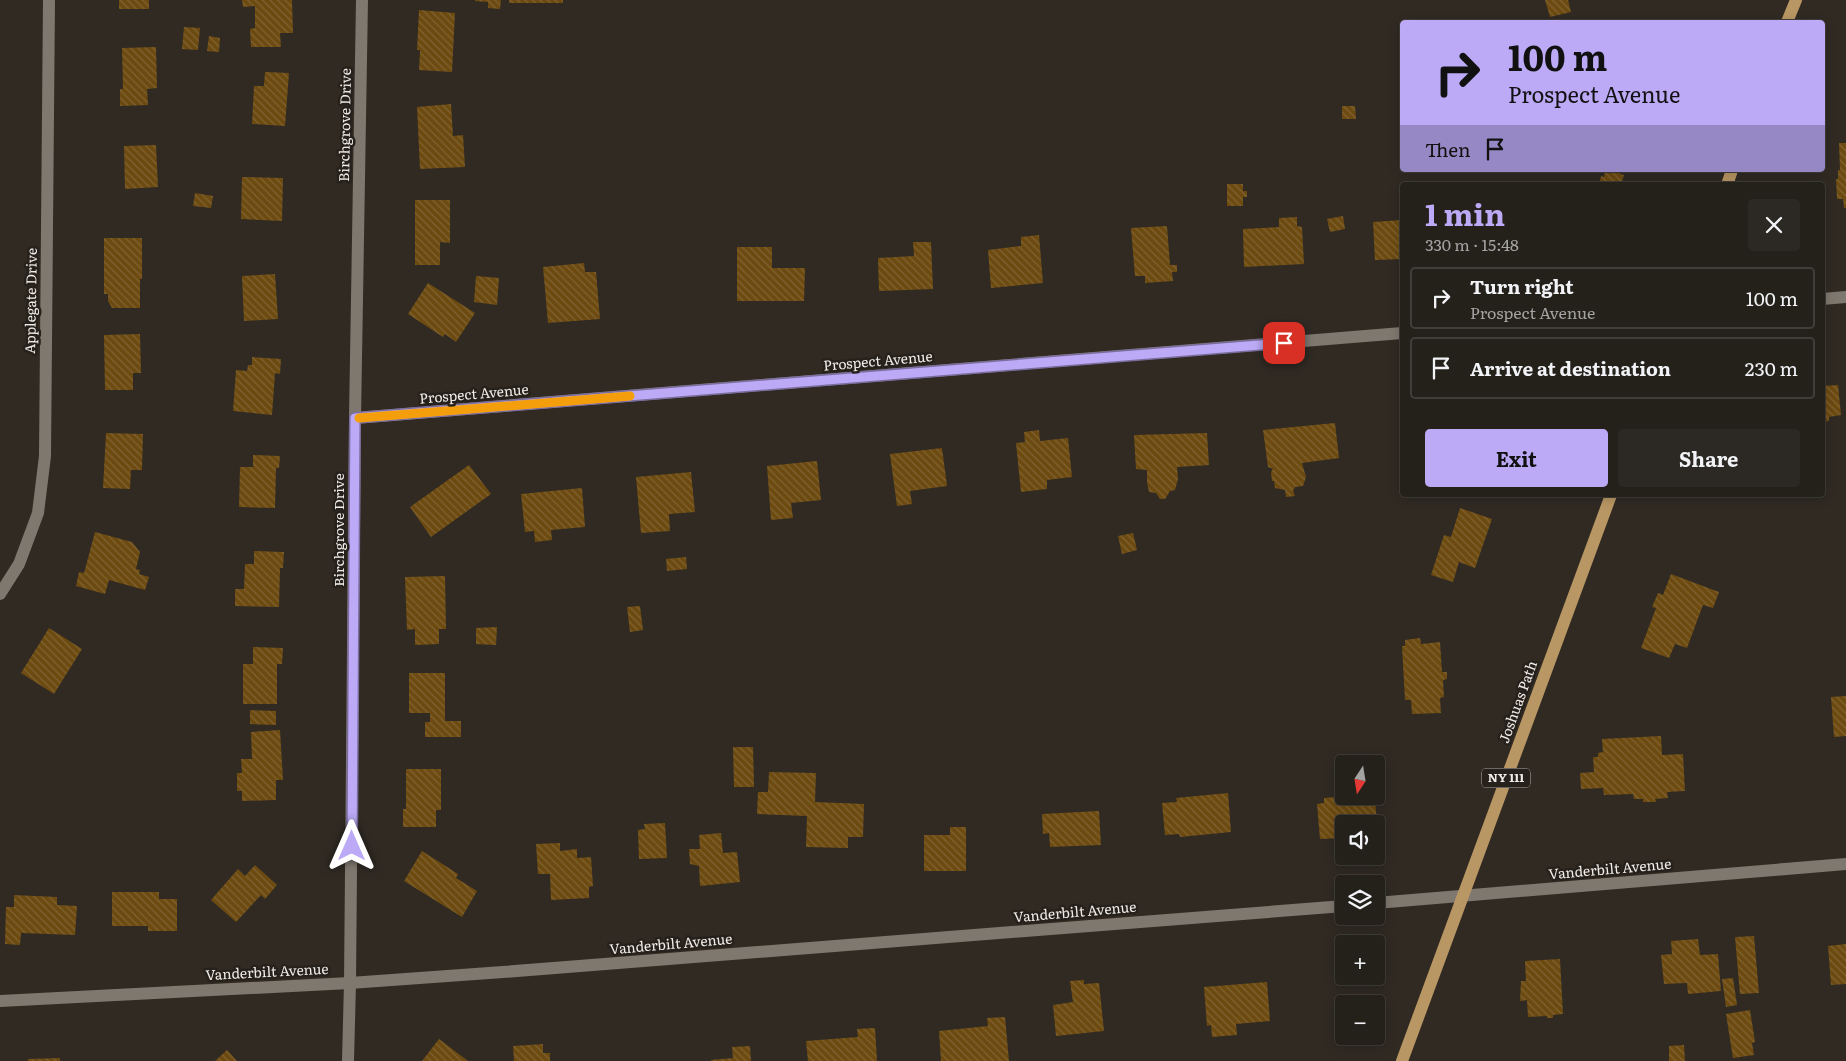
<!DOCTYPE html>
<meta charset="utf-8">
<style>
:root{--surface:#24201a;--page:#2c2823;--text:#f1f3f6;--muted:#a3a3a2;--line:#413e39;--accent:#bcaaf6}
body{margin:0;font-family:Literata,serif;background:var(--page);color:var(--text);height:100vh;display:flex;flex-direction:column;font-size:19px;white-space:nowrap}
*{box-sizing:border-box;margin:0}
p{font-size:16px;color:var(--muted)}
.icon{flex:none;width:28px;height:28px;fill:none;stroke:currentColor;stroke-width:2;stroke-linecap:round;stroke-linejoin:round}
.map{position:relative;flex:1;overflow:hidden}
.drawer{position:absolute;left:1400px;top:182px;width:425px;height:315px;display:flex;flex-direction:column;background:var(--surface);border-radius:5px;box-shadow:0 2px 12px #0003,0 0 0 1px var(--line)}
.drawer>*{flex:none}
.top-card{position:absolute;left:1400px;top:20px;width:425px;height:152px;border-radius:5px;box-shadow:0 2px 12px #0003,0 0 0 1px var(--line);background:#bcaaf6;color:#111;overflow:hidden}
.needle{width:32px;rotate:192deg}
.fabs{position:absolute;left:1335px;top:755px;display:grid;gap:10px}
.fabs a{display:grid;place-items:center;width:50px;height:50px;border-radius:5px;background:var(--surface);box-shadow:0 2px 12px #0003,0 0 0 1px var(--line);font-size:25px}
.pin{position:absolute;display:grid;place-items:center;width:42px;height:42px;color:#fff;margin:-21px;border-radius:10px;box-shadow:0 2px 8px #0006}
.me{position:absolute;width:55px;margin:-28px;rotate:0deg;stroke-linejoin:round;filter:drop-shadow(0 0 4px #0008)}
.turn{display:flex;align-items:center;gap:18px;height:105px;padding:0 25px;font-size:22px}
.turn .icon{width:65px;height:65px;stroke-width:2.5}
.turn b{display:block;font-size:35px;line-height:42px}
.then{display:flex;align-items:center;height:48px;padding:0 25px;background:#0003;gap:10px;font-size:19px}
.round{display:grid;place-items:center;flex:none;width:52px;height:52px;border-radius:5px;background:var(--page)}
.headline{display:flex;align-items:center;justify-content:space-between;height:85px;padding:0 25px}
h1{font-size:30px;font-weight:700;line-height:38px;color:var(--accent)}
.button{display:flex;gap:10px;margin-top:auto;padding:10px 25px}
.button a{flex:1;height:58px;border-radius:5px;background:var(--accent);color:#111;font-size:20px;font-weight:700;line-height:58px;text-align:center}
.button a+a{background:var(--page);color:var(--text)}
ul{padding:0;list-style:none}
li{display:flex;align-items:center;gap:15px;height:62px;margin:0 10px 8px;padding:0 15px;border:2px solid var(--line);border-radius:5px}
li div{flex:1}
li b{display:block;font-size:19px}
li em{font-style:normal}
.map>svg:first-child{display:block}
</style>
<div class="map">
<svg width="1846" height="1061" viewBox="0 0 1846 1061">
<defs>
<pattern id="building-back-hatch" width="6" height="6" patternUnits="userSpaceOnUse" patternTransform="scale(1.25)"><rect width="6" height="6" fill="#6c4a10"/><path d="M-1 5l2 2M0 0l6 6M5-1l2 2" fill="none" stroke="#816433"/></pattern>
</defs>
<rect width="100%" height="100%" fill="#302a23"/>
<!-- building -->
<g fill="url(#building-back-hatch)">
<rect x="119" y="0" width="30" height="9"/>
<polygon points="242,0 292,0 293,33 280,33 281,47 251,47 250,29 255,28 255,6 243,7"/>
<polygon points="475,0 501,0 500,9 488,8 488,2 475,1"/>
<rect x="509" y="0" width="54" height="3"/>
<polygon points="1545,0 1568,0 1571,12 1550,17"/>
<polygon points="419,10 455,13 452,72 419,70 420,50 417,50"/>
<polygon points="184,27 200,28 198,50 182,49"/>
<polygon points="209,36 220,38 219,52 207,51"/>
<polygon points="156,47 157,88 147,89 148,105 120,106 120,89 123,89 122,48"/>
<polygon points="265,72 289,73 285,126 252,124 254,86 264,86"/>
<polygon points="451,104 453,136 463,135 465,167 420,169 417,107"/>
<polygon points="1342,106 1355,106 1356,119 1342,119"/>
<polygon points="1839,143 1846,143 1846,208 1844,208 1843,199 1837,199 1836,179 1838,179 1838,170 1840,170"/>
<polygon points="156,145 158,187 125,189 124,146"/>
<polygon points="1605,170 1611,171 1611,170 1620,170 1620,174 1624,175 1621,185 1599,185 1601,176 1604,177"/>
<polygon points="242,177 283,178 282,221 241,219"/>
<polygon points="1227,184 1243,184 1243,191 1247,191 1247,197 1243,197 1243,206 1227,206"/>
<polygon points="195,193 213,196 211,208 193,206"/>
<polygon points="415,200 450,200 450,243 440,242 440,265 415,265"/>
<polygon points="1343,216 1345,229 1330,232 1327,219"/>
<polygon points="1297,217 1297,226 1302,227 1304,264 1244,267 1243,229 1279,227 1279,218"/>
<polygon points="1402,220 1402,259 1375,260 1373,222"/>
<polygon points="1167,226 1170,265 1177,265 1177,272 1172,272 1173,281 1145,283 1145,276 1135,276 1131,228"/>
<polygon points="1039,235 1043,283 991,288 988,250 1021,246 1021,237"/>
<polygon points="104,238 142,238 142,279 140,279 140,308 112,308 108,301 108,294 104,294"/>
<polygon points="913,242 931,242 933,289 879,291 878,258 914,256"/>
<polygon points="737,247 772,247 772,268 805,268 804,301 737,301"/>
<polygon points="584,263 585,272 596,272 600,319 548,323 543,267"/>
<polygon points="275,274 278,319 244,321 242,276"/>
<polygon points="476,276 499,278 497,305 474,302"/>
<polygon points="428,283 475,313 456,342 445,334 443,337 408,314"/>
<polygon points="140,334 141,373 133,373 133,390 105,390 104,335"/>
<polygon points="252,357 281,359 280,374 275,373 272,415 233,411 236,370 247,371 248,365 252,365"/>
<polygon points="1838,385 1841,415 1829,417 1829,421 1822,422 1822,386"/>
<polygon points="1335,423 1339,458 1302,463 1306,477 1303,486 1295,487 1293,491 1295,496 1286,497 1285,490 1275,488 1274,481 1272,481 1271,472 1273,469 1268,467 1263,430"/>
<polygon points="1039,430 1040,441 1068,438 1072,477 1047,480 1047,489 1021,492 1016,443 1025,442 1024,432"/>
<polygon points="106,433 143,434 142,470 131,470 130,489 103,488"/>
<polygon points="1207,433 1209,465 1177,467 1178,479 1175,490 1170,491 1165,499 1160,499 1156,493 1149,492 1147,482 1147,470 1136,469 1134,435"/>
<polygon points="942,448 947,486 910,491 912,504 897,506 890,454"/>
<polygon points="253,455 280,456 279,468 276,468 275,508 239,507 240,467 253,467"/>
<polygon points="817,461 821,500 791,503 793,518 771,520 767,466"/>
<polygon points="469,465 491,494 431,537 410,507"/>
<polygon points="691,472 695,512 669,514 670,531 641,533 636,477"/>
<polygon points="582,488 585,527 551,530 552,540 535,542 534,531 525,532 521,494"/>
<polygon points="1460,508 1492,519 1475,568 1459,562 1453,582 1431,575 1444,535 1451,537"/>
<polygon points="95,532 132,542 140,552 136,569 140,570 139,574 149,577 145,590 109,580 105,594 76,586 79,572 84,573"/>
<polygon points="1133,533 1137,550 1122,554 1118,536"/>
<polygon points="254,551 284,552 283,568 280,568 279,607 235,606 235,589 244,589 245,564 254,564"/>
<polygon points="686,557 687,569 667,571 666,559"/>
<polygon points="1671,574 1719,592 1713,608 1703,605 1687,648 1675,644 1669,658 1641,648 1656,608 1652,607 1658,593 1663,595"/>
<polygon points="445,576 446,629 439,629 439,644 415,645 415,629 407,630 405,577"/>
<polygon points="640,606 643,630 630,632 627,607"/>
<polygon points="497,627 496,645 476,644 476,628"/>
<polygon points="49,628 82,649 54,694 21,673"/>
<polygon points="1420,638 1421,644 1440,642 1442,672 1447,672 1447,679 1443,680 1444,697 1440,698 1441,713 1412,714 1411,700 1405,700 1402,646 1405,646 1405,640"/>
<polygon points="253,647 283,648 282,664 277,664 277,704 243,704 243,664 253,664"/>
<polygon points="409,673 445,673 445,721 461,721 461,737 425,737 425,722 430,722 430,713 409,713"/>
<polygon points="1846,696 1846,736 1834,737 1831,697"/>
<polygon points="250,710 276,711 276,725 250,724"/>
<polygon points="280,730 283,780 276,780 276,800 242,801 242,791 237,791 237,773 242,773 241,759 252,759 251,732"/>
<polygon points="1661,736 1662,755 1683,754 1685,791 1667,792 1668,798 1655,799 1656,802 1643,802 1643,799 1634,799 1633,794 1604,795 1603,788 1581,789 1580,773 1594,772 1593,757 1598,757 1598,753 1603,752 1602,739"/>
<polygon points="733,747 753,747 754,787 734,787"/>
<polygon points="406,769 441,769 441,810 436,810 436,827 403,827 403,809 406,809"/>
<polygon points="769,772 816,773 815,802 864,804 863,837 848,837 848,848 806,847 807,816 757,814 758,792 768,792"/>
<polygon points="1228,793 1231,832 1180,837 1179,834 1165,835 1162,803 1177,802 1176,798"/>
<polygon points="1352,796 1352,800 1375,799 1377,824 1344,824 1344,838 1320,839 1317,804 1324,803 1324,798"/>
<polygon points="1099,811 1101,845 1050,847 1049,833 1043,834 1042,814"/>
<polygon points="665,823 667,858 639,859 638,830 645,829 644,824"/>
<polygon points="950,827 966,827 966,871 924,871 924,835 950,835"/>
<polygon points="721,833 723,853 737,852 740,882 700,886 699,866 690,864 689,849 700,849 699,835"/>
<polygon points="560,843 560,851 577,849 577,858 591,857 593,886 589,887 589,898 551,900 550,874 538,874 536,844"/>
<polygon points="422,851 458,874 456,878 477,891 462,917 404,881"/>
<polygon points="255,865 277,885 265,899 261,895 236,922 211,900 238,869 245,876"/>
<polygon points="112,892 159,892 159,899 177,899 177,931 148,931 148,926 112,926"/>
<polygon points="14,895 57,897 57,905 77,906 75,935 21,933 20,945 5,944 6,907 14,907"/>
<polygon points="1754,936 1759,993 1740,994 1735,937"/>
<polygon points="1698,939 1700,955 1718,954 1721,991 1688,994 1687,983 1664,984 1661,955 1672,954 1671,941"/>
<polygon points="1846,944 1846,984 1831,985 1828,946"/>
<polygon points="1560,959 1563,1014 1553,1015 1553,1018 1547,1018 1547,1016 1528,1017 1527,1000 1520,1001 1521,981 1526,981 1525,961"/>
<polygon points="1733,978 1737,1005 1726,1007 1722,979"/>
<polygon points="1084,980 1084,984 1099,983 1104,1031 1056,1036 1053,1005 1073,1002 1070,981"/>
<polygon points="1267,982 1270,1021 1236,1024 1237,1035 1212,1037 1211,1025 1207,1026 1204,987"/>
<polygon points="1750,1010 1755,1042 1752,1043 1754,1055 1733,1058 1726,1014"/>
<polygon points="1005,1017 1009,1061 941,1061 939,1031 988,1026 987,1018"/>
<polygon points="875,1028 877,1061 808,1061 806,1041 858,1037 857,1029"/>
<polygon points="439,1039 468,1061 422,1061"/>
<polygon points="543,1044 543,1053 550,1053 550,1061 514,1061 513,1046"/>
<polygon points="1684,1045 1685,1061 1669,1061 1669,1046"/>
<polygon points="750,1046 751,1061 711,1061 711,1060 733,1058 732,1047"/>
<polygon points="227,1050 237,1061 215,1061"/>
<polygon points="60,1058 60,1061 28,1061 28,1059"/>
</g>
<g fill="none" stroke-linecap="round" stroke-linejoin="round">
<!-- minor -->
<g stroke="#7e786f" stroke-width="12">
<polyline points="1822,299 1846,297"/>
<polyline points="355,418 1402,333"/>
<polyline points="0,594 19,564 38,513 45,456 49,0"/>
<polyline points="1376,903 1846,864"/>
<polyline points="0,1001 350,983 503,972 1344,906"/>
<polyline points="348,1061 350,983 355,418 362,0"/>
</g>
<!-- major -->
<g stroke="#b99764" stroke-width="12">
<polyline points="1787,22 1796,0"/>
<polyline points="1727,185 1732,170"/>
<polyline points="1402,1061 1611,495"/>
</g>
</g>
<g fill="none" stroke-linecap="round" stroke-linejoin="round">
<!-- route casing -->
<g stroke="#7a6ea0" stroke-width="12">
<polyline id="route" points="352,846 355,418 1284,343"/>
</g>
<!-- route -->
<use href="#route" stroke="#bcaaf6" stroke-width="9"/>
<!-- slow -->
<polyline stroke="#f59e0b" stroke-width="9" points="359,418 630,396"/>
</g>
<g text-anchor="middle" stroke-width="5" stroke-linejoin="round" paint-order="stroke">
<!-- shield labels -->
<rect fill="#26211a" stroke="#b3afaa" stroke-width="1" x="1482" y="768.5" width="48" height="19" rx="4"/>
<g font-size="12" font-weight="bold" fill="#f0ece8">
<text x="1506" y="782">NY 111</text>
</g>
<!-- street labels -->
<g font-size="14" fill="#f0ece8" stroke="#26211a">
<text transform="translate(345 125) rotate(-89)" y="5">Birchgrove Drive</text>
<text transform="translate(31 301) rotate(-89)" y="5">Applegate Drive</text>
<text transform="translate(878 361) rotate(-5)" y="5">Prospect Avenue</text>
<text transform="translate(474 394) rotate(-5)" y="5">Prospect Avenue</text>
<text transform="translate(339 530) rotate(-90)" y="5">Birchgrove Drive</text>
<text transform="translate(1518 702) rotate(-70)" y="5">Joshuas Path</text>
<text transform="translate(1610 869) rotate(-5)" y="5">Vanderbilt Avenue</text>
<text transform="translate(1075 912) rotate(-5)" y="5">Vanderbilt Avenue</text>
<text transform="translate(671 944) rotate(-5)" y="5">Vanderbilt Avenue</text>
<text transform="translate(267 972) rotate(-3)" y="5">Vanderbilt Avenue</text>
</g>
</g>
</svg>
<div class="fabs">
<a><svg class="needle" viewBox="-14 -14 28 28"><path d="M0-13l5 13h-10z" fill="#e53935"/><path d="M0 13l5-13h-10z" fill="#a3a3a2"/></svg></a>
<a><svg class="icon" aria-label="sound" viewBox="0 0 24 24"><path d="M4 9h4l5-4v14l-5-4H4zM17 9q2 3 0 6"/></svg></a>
<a><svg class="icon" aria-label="layers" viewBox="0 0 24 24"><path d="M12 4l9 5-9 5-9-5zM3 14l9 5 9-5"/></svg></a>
<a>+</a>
<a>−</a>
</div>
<div class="pin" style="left:1284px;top:343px;background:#d93025"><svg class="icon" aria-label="arrive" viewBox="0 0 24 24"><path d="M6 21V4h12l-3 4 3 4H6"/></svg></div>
<svg class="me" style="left:352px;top:846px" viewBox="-20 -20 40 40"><path d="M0-17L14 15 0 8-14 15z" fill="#bcaaf6" stroke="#fff" stroke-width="4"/></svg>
<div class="top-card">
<div class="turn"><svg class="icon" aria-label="right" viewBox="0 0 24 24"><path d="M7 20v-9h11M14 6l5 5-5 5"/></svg><div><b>100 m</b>Prospect Avenue</div></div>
<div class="then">Then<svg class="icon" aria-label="arrive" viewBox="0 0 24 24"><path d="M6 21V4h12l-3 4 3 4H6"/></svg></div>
</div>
<section class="drawer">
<div class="headline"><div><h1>1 min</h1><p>330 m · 15:48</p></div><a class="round"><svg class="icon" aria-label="close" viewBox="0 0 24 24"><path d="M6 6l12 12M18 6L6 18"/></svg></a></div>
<ul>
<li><svg class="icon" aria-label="right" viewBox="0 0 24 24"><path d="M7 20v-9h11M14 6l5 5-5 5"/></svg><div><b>Turn right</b><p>Prospect Avenue</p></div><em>100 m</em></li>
<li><svg class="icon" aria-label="arrive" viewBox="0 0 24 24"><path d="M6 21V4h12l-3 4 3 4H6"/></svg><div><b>Arrive at destination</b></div><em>230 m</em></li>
</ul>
<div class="button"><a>Exit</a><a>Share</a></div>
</section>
</div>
